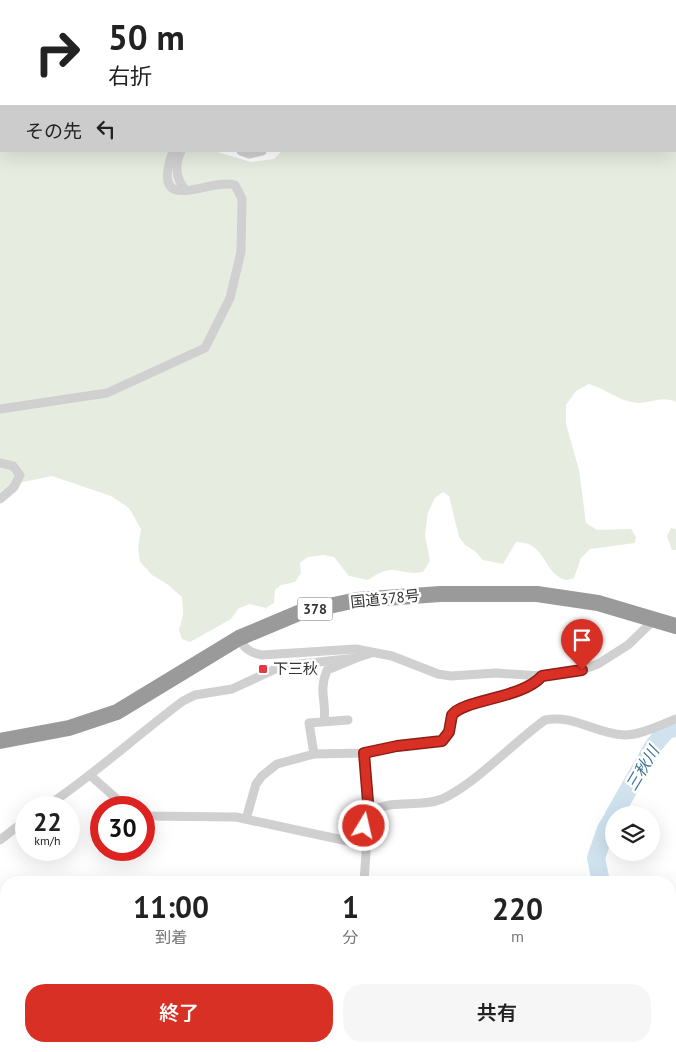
<!DOCTYPE html>
<html lang="ja">
<meta charset="utf-8">
<style>
:root{--surface:#fff;--page:#f6f6f6;--text:#222;--muted:#767676;--accent:#d93025}
body{margin:0;font-family:"PT Sans","Noto Sans JP",sans-serif;background:var(--page);color:var(--text);height:100vh;display:flex;flex-direction:column;font-size:19px;white-space:nowrap}
*{box-sizing:border-box;margin:0}
p{font-size:16px;color:var(--muted)}
.icon{flex:none;width:28px;height:28px;fill:none;stroke:currentColor;stroke-width:2;stroke-linecap:round;stroke-linejoin:round}
.map{position:relative;flex:1;overflow:hidden}
.side{position:absolute;left:0px;top:876px;width:676px;height:176px;display:flex;flex-direction:column;background:var(--surface);border-radius:20px 20px 0 0;box-shadow:0 5px 20px #0002}
.side>*{flex:none}
.hud{position:absolute;left:0px;top:0px;width:676px;height:152px;box-shadow:0 5px 20px #0002;background:#fff;color:var(--text);overflow:hidden}
.fabs{position:absolute;left:605px;top:806px;display:grid;gap:10px}
.fabs a{display:grid;place-items:center;width:55px;height:55px;border-radius:50%;background:var(--surface);box-shadow:0 5px 20px #0002;font-size:25px}
.speed{position:absolute;left:15px;top:796px;display:flex;gap:10px;font-size:25px;font-weight:700;text-align:center}
.speed>*{display:grid;place-content:center;width:65px;height:65px;border-radius:50%;background:var(--surface);box-shadow:0 5px 20px #0002;line-height:1}
.speed small{font-size:12px;font-weight:400}
.speed .limit{border:8px solid #d22;background:#fff;color:#111}
.pin{position:absolute;display:grid;place-items:center;width:42px;height:42px;color:#fff;margin:-51px -21px;border-radius:50% 50% 50% 0;rotate:-45deg;box-shadow:0 0 5px #0007}
.pin .icon{rotate:45deg}
.me{position:absolute;width:55px;margin:-28px;rotate:9deg;stroke-linejoin:round;filter:drop-shadow(0 0 4px #0008)}
.turn{display:flex;align-items:center;gap:18px;height:105px;padding:0 25px;font-size:22px}
.turn .icon{width:65px;height:65px;stroke-width:2.5}
.turn b{display:block;font-size:35px;line-height:42px}
.then{display:flex;align-items:center;height:48px;padding:0 25px;background:#0003;gap:10px;font-size:19px}
.eta{display:flex;justify-content:space-evenly;align-items:center;height:85px;text-align:center}
.eta b{font-size:30px;font-weight:600;line-height:35px}
.action{display:flex;gap:10px;margin-top:auto;padding:10px 25px}
.action a{flex:1;height:58px;border-radius:20px;background:var(--accent);color:#fff;font-size:20px;font-weight:600;line-height:58px;text-align:center}
.action a+a{background:var(--page);color:var(--text)}
.map>svg:first-child{display:block}
</style>
<div class="map">
<svg width="676" height="1052" viewBox="0 0 676 1052">
<rect width="100%" height="100%" fill="#fff"/>
<!-- green -->
<g fill="#e6ecdf">
<path d="M0,0L94,1H1V151H214L251,162L274,159L282,151H675V1L291,0H676V402C663,395 651,403 637,403C619,401 606,389 589,384L576,391L566,405V424L579,470L586,523L597,530L631,529L636,537L635,543L590,549L581,558L574,578L567,580C543,576 547,541 516,542L503,564L483,560L475,551L465,545L459,537L449,496L443,492L435,498L428,512L425,535L430,561L423,572C396,576 396,561 368,580L349,576L334,557L323,555L308,557L300,563L301,573L295,582L281,585L275,590L274,603L266,608L250,604L239,608L231,619L190,642L182,639L179,630L183,615L182,597L167,584L152,575L140,562L138,547L141,529L129,508L111,496L52,476L9,485L0,492Z"/>
<polygon points="671,528 676,529 676,550 672,550 667,536"/>
<polygon points="676,920 676,1052 459,1052 459,1046 670,1046 670,921"/>
<polygon points="212,1046 350,1046 347,1052 211,1052"/>
</g>
<g fill="none" stroke-linecap="round" stroke-linejoin="round">
<!-- river -->
<g stroke="#cfe2ee" stroke-width="18">
<polyline points="614,815 654,745 666,731 676,727"/>
<polyline points="601,882 596,858 606,829 614,816"/>
<polyline points="0,1033 6,1032"/>
<polyline points="173,1046 174,1052"/>
</g>
<!-- path -->
<polyline stroke="#cdcdcd" stroke-width="2" stroke-dasharray="2.5 2.5" stroke-linecap="butt" points="433,1052 435,1046"/>
<!-- street -->
<g stroke="#d0d0d0" stroke-width="9">
<polyline points="142,0 143,1"/>
<polyline points="305,0 307,1"/>
<polyline points="483,1 484,0"/>
<polyline points="675,88 676,88"/>
<path d="M181,151C174,166 176,178 185,190"/>
<polyline points="241,151 249,154 262,151"/>
<path d="M0,409L107,393L205,348L230,298L241,252L242,199L235,185C210,177 148,219 173,151"/>
<polyline points="0,463 13,466 20,475 14,487 0,499"/>
<path d="M239,638C244,649 251,653 262,655L356,649L392,656L438,674L451,676L496,673L542,676L582,670L598,664L628,645L655,619"/>
<path d="M324,721C327,702 318,692 327,670L356,658"/>
<polyline points="314,754 309,723 348,720"/>
<polyline points="91,776 127,808"/>
<path d="M44,808C93,776 136,736 183,701L195,695L232,689L282,666L356,658L371,653"/>
<polyline points="144,816 236,817 366,845"/>
<path d="M246,819L256,784L262,776L277,764L314,754L364,753L397,746L442,741C453,733 447,721 455,711C480,698 522,699 542,676"/>
<polyline points="363,822 368,802 364,753"/>
<polyline points="0,840 26,820"/>
<path d="M364,882L368,824L374,810C395,799 420,808 442,799C474,785 514,742 545,720C573,714 596,734 624,735C641,735 660,725 676,719"/>
<polyline points="0,937 6,947"/>
<polyline points="127,1052 137,1046"/>
</g>
<!-- highway -->
<polyline stroke="#9a9a9a" stroke-width="16" points="0,741 69,728 117,712 239,638 301,612 357,600 440,594 537,594 598,603 676,626"/>
<!-- rail -->
<g stroke="#888" stroke-width="3" stroke-dasharray="5 4" stroke-linecap="butt">
<polyline points="670,936 676,934"/>
<polyline points="286,1052 299,1046"/>
</g>
</g>
<g fill="none" stroke-linecap="round" stroke-linejoin="round">
<!-- route casing -->
<g stroke="#8d1f18" stroke-width="12">
<path id="route" d="M364,826L368,802L364,753L397,746L442,741L449,732L452,715C464,699 522,699 542,676L582,670"/>
</g>
<!-- route -->
<use href="#route" stroke="#d93025" stroke-width="9"/>
</g>
<!-- markers -->
<rect fill="#e63946" stroke="#fff" stroke-width="2" x="258" y="664" width="10" height="10" rx="2.5"/>
<g text-anchor="middle" stroke-width="5" stroke-linejoin="round" paint-order="stroke">
<!-- shield labels -->
<rect fill="#fff" stroke="#707070" stroke-width="1" x="297.5" y="597.5" width="35" height="23" rx="4"/>
<g font-size="14" font-weight="bold" fill="#333">
<text x="315" y="614">378</text>
</g>
<!-- street labels -->
<g font-size="15" fill="#333" stroke="#fff">
<text transform="translate(385 599) rotate(-6)" y="5">国道378号</text>
</g>
<!-- poi labels -->
<g font-size="15" fill="#333" stroke="#fff" text-anchor="start">
<text x="273" y="674">下三秋</text>
</g>
<!-- water labels -->
<g font-size="16" font-style="italic" fill="#3f7597" stroke="#fff">
<text transform="translate(642 768) rotate(-59)" y="6">三秋川</text>
</g>
</g>
</svg>
<div class="fabs">
<a><svg class="icon" aria-label="layers" viewBox="0 0 24 24"><path d="M12 4l9 5-9 5-9-5zM3 14l9 5 9-5"/></svg></a>
</div>
<div class="speed"><div>22<small>km/h</small></div><div class="limit">30</div></div>
<div class="pin" style="left:582px;top:670px;background:#d93025"><svg class="icon" aria-label="arrive" viewBox="0 0 24 24"><path d="M6 21V4h12l-3 4 3 4H6"/></svg></div>
<svg class="me" style="left:364px;top:826px" viewBox="-20 -20 40 40"><circle r="17" fill="#d93025" stroke="#fff" stroke-width="3"/><path d="M0-11L8 9 0 5-8 9z" fill="#fff"/></svg>
<div class="hud">
<div class="turn"><svg class="icon" aria-label="right" viewBox="0 0 24 24"><path d="M7 20v-9h11M14 6l5 5-5 5"/></svg><div><b>50 m</b>右折</div></div>
<div class="then">その先<svg class="icon" aria-label="left" viewBox="0 0 24 24"><path d="M17 20v-9H6M10 6l-5 5 5 5"/></svg></div>
</div>
<section class="side">
<div class="eta">
<div><b>11:00</b><p>到着</p></div>
<div><b>1</b><p>分</p></div>
<div><b>220</b><p>m</p></div>
</div>
<div class="action"><a>終了</a><a>共有</a></div>
</section>
</div>
